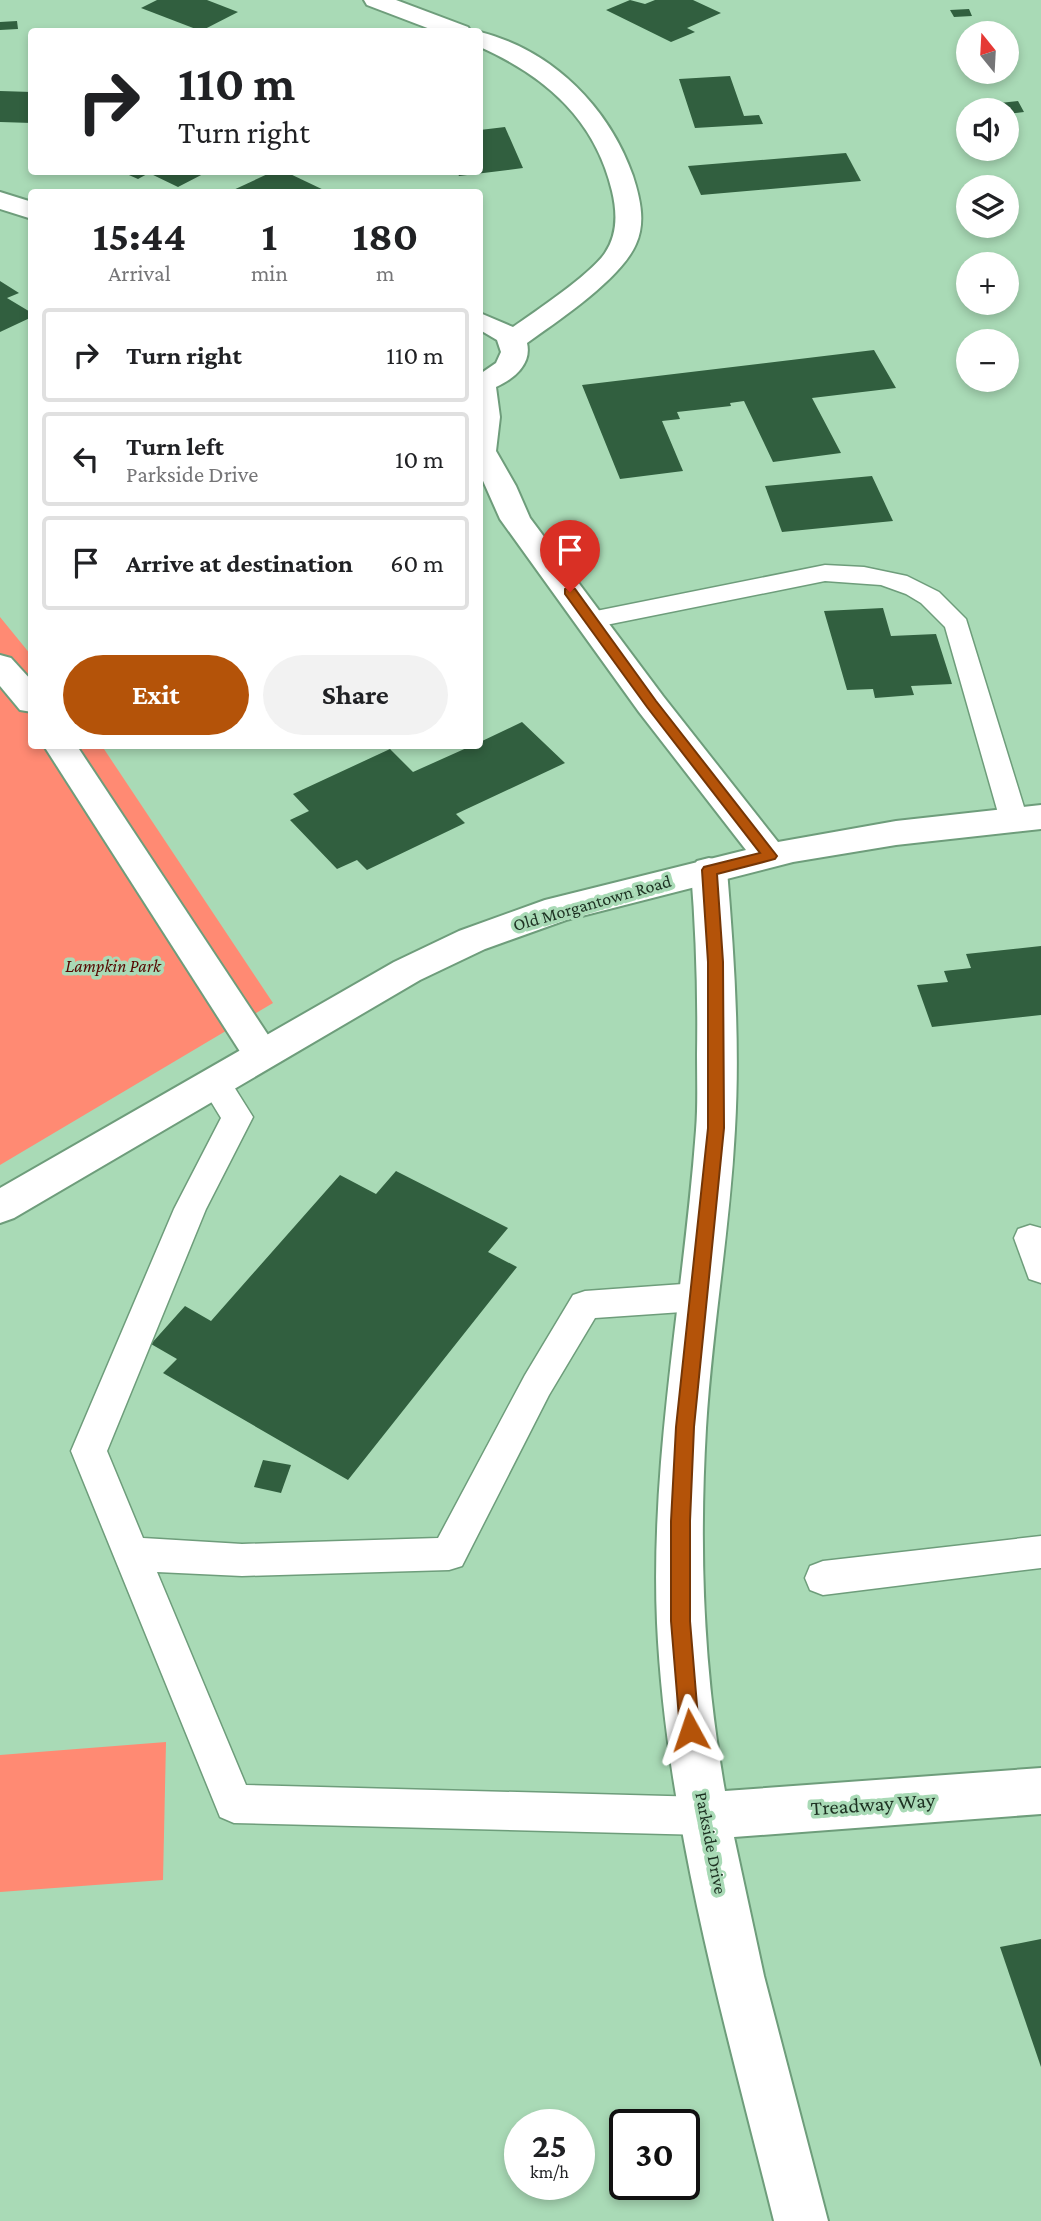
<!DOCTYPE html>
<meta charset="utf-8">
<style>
:root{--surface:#fff;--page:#f2f2f2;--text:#202124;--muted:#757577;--line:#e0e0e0;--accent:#b45309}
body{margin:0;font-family:"Crimson Pro",serif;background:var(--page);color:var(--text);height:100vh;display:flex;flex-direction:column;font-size:26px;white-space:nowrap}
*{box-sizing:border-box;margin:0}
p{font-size:23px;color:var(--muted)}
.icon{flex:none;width:38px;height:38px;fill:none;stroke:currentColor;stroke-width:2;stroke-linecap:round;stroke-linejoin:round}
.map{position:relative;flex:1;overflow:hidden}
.details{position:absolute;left:28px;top:189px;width:455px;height:560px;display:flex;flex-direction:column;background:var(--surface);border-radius:7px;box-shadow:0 4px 10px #0003}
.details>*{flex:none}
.top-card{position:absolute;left:28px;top:28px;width:455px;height:147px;border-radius:7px;box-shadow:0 4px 10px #0003;background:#fff;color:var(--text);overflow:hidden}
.needle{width:46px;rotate:342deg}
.controls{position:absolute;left:956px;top:21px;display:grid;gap:14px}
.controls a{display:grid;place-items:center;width:63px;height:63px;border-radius:50%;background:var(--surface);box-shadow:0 4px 10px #0003;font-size:35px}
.speed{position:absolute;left:504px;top:2109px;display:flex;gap:14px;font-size:35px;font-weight:700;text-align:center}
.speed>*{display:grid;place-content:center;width:91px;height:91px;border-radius:50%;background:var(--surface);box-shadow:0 4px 10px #0003;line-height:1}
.speed small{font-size:18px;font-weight:400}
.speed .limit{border:4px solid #111;border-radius:10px;background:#fff;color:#111}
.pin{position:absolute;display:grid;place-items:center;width:60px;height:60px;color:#fff;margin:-72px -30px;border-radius:50% 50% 50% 0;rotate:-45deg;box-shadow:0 0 7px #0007}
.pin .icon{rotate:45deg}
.me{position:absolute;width:77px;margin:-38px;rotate:355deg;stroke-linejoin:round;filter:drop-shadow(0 0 5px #0008)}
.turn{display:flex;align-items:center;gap:24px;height:147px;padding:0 35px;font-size:32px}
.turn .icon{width:91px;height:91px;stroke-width:2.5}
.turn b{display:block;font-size:49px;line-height:60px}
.eta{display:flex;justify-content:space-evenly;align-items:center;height:119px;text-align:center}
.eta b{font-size:42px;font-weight:700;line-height:49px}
.button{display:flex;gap:14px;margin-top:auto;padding:14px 35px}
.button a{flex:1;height:80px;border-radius:42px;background:var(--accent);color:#fff;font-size:28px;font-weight:700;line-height:80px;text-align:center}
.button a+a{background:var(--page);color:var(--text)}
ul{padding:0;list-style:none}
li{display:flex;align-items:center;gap:21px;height:94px;margin:0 14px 10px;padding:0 21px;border:4px solid var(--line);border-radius:7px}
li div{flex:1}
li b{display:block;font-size:26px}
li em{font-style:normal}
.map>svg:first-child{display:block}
</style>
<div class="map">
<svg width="1041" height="2221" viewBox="0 0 1041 2221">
<rect width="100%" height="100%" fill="#a9dab6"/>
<!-- green -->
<g fill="#ff8a73">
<polygon points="0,617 31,655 32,746 102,746 273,1003 0,1165"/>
<polygon points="166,1742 163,1880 0,1892 0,1755"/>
</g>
<!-- building -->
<g fill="#315f3f">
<polygon points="157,0 207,0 238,12 201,31 141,8"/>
<polygon points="630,0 645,4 655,0 693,0 721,13 687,28 695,32 671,42 606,10"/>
<polygon points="969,9 972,16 954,17 950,10"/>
<polygon points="17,21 18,29 0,30 0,22"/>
<polygon points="730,76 744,116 759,115 763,124 695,128 679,79"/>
<polygon points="0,91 32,92 32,123 0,122"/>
<polygon points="1018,101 1024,112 1006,114 1006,110 995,110 991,104"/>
<polygon points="505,127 523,168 459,176 457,172 480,172 480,130"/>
<polygon points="846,153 861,181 701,195 688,166"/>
<polygon points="122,172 207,172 178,187 149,173 138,179"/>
<polygon points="272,172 286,172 328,192 229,192"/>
<polygon points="0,281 19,293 7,298 32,313 32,317 0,332"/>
<polygon points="874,350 896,388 812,398 841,453 773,462 744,401 730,403 731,406 677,412 680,419 662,421 683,471 620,479 582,385"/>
<polygon points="872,476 893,521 782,532 765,486"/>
<polygon points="883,608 891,636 936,634 952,684 911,686 914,695 875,698 873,689 847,690 824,611"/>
<polygon points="522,722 565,763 456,814 465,823 367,870 357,860 337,869 290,820 309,811 293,794 390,749 413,772 471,746 480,746 480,742"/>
<polygon points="1041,946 1041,1015 932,1027 917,985 948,982 944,971 971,968 966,954"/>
<polygon points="396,1171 508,1228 488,1252 517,1267 348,1480 163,1373 177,1359 151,1344 185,1306 211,1321 340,1175 376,1194"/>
<polygon points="263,1460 291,1465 281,1493 254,1487"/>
<polygon points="1041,1939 1041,2067 1000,1947"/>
</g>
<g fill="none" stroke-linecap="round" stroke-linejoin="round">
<!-- lane casing -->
<g stroke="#6e9d7b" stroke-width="3">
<g id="lane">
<polygon points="825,565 864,567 907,576 939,592 966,619 1028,820 1024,827 1014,830 1004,827 1000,820 945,627 921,603 906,594 881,585 825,581 591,628 582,626 578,620 582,614 591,612"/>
<polygon points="215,1070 226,1074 253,1117 206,1209 107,1451 143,1538 242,1544 438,1538 525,1375 573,1295 585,1291 697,1283 709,1287 714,1297 709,1307 697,1311 595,1318 549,1395 462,1566 449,1570 242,1576 157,1572 246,1785 705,1797 719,1802 725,1816 719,1830 705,1835 234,1823 220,1817 71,1451 174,1209 221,1118 199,1082 204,1074"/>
<polygon points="1030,1225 1041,1228 1041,1283 1029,1279 1014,1238 1018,1229"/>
<polygon points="1041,1536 1041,1568 823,1595 810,1590 805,1578 810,1566 823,1561"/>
</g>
</g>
<!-- street casing -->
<g stroke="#6e9d7b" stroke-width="4">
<g id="street">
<polygon points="0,192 32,202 32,219 0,209"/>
<polygon points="0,655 11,658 32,681 32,712 20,710 0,686"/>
<polygon points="44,746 77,746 274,1044 280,1054 274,1064 261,1068 248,1064"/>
<path d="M709,858L721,861L727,870C734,955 740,1043 735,1129C730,1229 712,1328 706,1428C699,1552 703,1669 725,1791L1041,1768V1814L734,1837L764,1976L828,2221H774C726,2028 666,1821 657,1623C650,1458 684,1294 696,1130C698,1106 697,1080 697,1055C698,993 696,932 691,870L697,861Z"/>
</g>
</g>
<!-- secondary casing -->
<g stroke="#6e9d7b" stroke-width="4">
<g id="secondary">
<polygon points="364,0 396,0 468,27 471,32 438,32 367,5"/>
<path d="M480,32C552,50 609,107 633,176C640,198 646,222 636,244C621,279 559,320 527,343C532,364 514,379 496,387L500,417L496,451L516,486L530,518L663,696L778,842L896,821L1041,805V829L896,845L793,862L566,920L485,949L420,980L14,1218L0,1223V1188L394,962L459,931L545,900L746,850L639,712L500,519L480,474V374L496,363L501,352L497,340L480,330V313L513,327C536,311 591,274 605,253C618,234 617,212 612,191C595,119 545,76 480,47Z"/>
</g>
</g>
<!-- lane -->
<use href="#lane" fill="#fff" fill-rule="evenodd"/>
<!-- street -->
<use href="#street" fill="#fff" fill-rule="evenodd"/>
<!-- secondary -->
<use href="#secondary" fill="#fff" fill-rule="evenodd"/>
</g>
<!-- route -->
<polygon fill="#b45309" stroke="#753606" stroke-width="2" points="570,588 575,589 656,701 777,856 775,859 717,874 723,962 724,1128 694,1427 690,1521 690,1621 699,1730 697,1737 690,1739 683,1737 680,1730 671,1621 671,1521 676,1427 708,1128 708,962 702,870 704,867 760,853 647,707 565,594 565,589"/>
<g text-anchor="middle" stroke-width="7" stroke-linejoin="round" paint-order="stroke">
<!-- street labels -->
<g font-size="18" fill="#1d3122" stroke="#a9dab6">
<text transform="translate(592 903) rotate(-16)" y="6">Old Morgantown Road</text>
<text transform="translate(711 1843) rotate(79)" y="6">Parkside Drive</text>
</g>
<!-- park labels -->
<g font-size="18" font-style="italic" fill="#560700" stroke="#a9dab6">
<text x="113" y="972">Lampkin Park</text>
</g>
<!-- near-street labels -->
<g font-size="21" fill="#1d3122" stroke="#a9dab6">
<text transform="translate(873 1804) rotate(-4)" y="7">Treadway Way</text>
</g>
</g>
</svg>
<div class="controls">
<a><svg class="needle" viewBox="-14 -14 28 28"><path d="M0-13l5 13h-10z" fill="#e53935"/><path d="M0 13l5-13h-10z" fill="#757577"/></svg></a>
<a><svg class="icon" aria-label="sound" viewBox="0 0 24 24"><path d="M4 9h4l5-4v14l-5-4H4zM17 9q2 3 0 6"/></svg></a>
<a><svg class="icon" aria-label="layers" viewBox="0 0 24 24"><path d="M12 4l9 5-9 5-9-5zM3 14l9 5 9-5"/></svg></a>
<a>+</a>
<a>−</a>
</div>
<div class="speed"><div>25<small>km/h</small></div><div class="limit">30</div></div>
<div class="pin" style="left:570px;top:592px;background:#d93025"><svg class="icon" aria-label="arrive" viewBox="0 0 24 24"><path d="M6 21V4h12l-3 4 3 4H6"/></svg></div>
<svg class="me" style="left:690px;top:1730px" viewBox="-20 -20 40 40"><path d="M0-17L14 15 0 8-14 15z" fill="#b45309" stroke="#fff" stroke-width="4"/></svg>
<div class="top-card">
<div class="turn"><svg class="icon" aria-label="right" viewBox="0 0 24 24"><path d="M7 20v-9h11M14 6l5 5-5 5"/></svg><div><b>110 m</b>Turn right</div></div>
</div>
<section class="details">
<div class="eta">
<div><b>15:44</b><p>Arrival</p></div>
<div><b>1</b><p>min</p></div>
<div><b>180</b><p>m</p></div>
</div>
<ul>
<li><svg class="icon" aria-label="right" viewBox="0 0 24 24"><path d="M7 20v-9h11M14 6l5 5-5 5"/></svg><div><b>Turn right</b></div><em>110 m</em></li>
<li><svg class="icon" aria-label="left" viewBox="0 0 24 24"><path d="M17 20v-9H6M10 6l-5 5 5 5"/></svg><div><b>Turn left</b><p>Parkside Drive</p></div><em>10 m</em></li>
<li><svg class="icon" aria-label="arrive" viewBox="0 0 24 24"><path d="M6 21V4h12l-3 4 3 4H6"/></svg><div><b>Arrive at destination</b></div><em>60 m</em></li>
</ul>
<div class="button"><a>Exit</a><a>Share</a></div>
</section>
</div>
